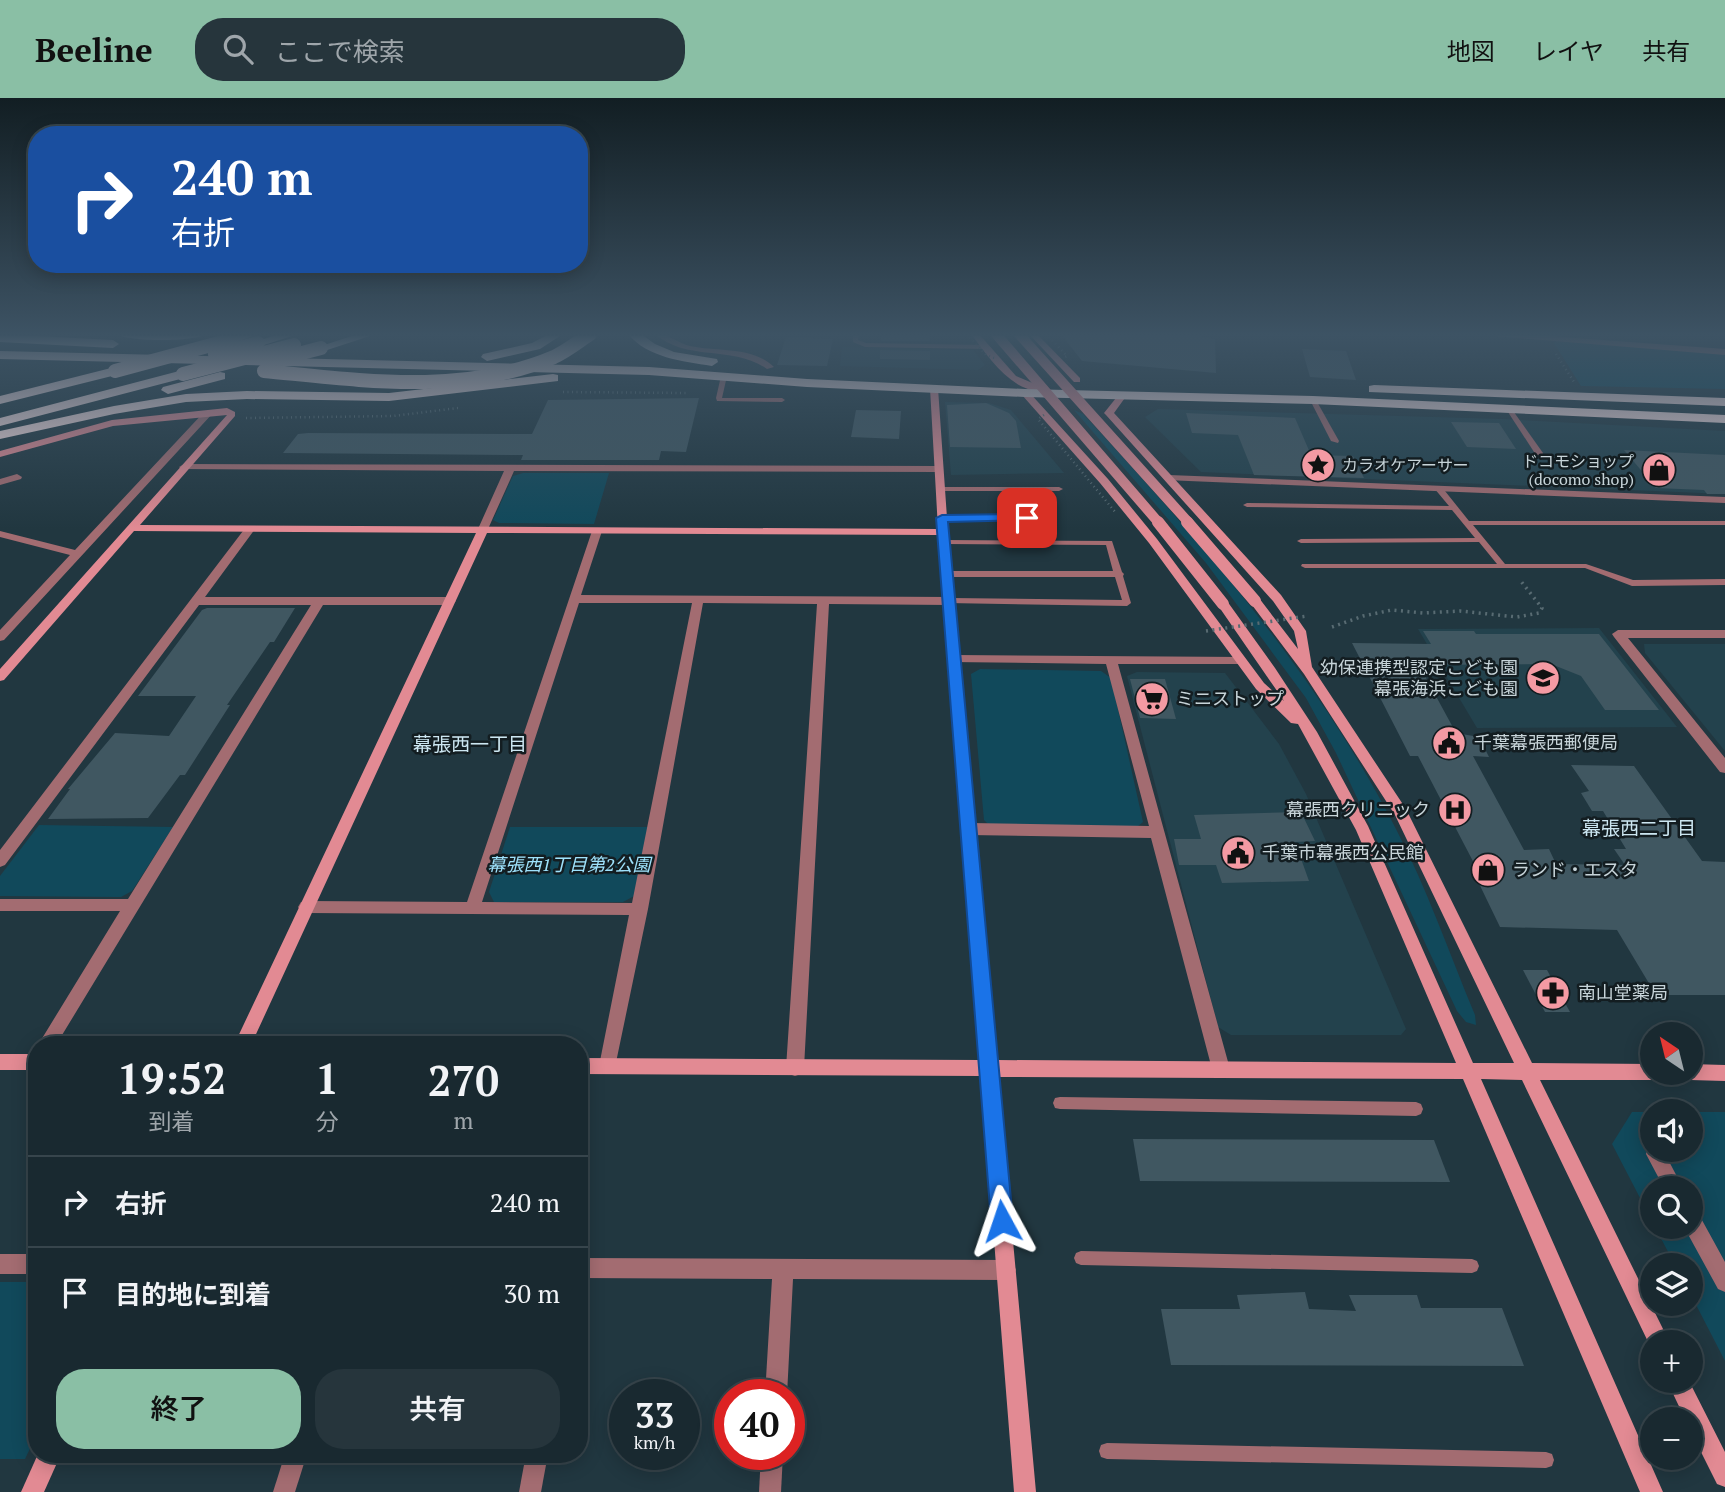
<!DOCTYPE html>
<html lang="ja">
<meta charset="utf-8">
<style>
:root{--surface:#192930;--page:#26353c;--text:#f1f3f6;--muted:#9fa6ab;--line:#37454c;--accent:#8abfa5}
body{margin:0;font-family:"PT Serif","Noto Sans JP",serif;background:var(--page);color:var(--text);height:100vh;display:flex;flex-direction:column;font-size:26px;white-space:nowrap}
*{box-sizing:border-box;margin:0}
p{font-size:23px;color:var(--muted)}
.icon{flex:none;width:38px;height:38px;fill:none;stroke:currentColor;stroke-width:2;stroke-linecap:round;stroke-linejoin:round}
.map{position:relative;flex:1;overflow:hidden}
.details{position:absolute;left:28px;top:938px;width:560px;height:427px;display:flex;flex-direction:column;background:var(--surface);border-radius:28px;box-shadow:0 4px 18px #0003,0 0 0 2px var(--line)}
.details>*{flex:none}
.hud{position:absolute;left:28px;top:28px;width:560px;height:147px;border-radius:28px;box-shadow:0 4px 18px #0003,0 0 0 2px var(--line);background:#1a4fa0;color:#fff;overflow:hidden}
.needle{width:46px;rotate:325deg}
.controls{position:absolute;left:1640px;top:924px;display:grid;gap:14px}
.controls a{display:grid;place-items:center;width:63px;height:63px;border-radius:50%;background:var(--surface);box-shadow:0 4px 18px #0003,0 0 0 2px var(--line);font-size:35px}
.speed{position:absolute;left:609px;top:1281px;display:flex;gap:14px;font-size:35px;font-weight:700;text-align:center}
.speed>*{display:grid;place-content:center;width:91px;height:91px;border-radius:50%;background:var(--surface);box-shadow:0 4px 18px #0003,0 0 0 2px var(--line);line-height:1}
.speed small{font-size:18px;font-weight:400}
.speed .limit{border:10px solid #d22;background:#fff;color:#111}
.pin{position:absolute;display:grid;place-items:center;width:60px;height:60px;color:#fff;margin:-30px;border-radius:14px;box-shadow:0 4px 10px #0006}
.me{position:absolute;width:77px;margin:-38px;rotate:355deg;stroke-linejoin:round;filter:drop-shadow(0 0 5px #0008)}
.turn{display:flex;align-items:center;gap:24px;height:147px;padding:0 28px;font-size:32px}
.turn .icon{width:91px;height:91px;stroke-width:2.5}
.turn b{display:block;font-size:49px;line-height:60px}
.eta{display:flex;justify-content:space-evenly;align-items:center;height:119px;text-align:center}
.eta b{font-size:42px;font-weight:600;line-height:49px}
.cta{display:flex;gap:14px;margin-top:auto;padding:14px 28px}
.cta a{flex:1;height:80px;border-radius:28px;background:var(--accent);color:#111;font-size:28px;font-weight:600;line-height:80px;text-align:center}
.cta a+a{background:var(--page);color:var(--text)}
ul{padding:0;list-style:none}
li{display:flex;align-items:center;gap:21px;height:91px;padding:0 28px;border-top:2px solid var(--line)}
li div{flex:1}
li b{display:block;font-size:26px}
li em{font-style:normal}
header{display:flex;align-items:center;gap:42px;box-sizing:border-box;height:98px;padding:0 35px;background:var(--accent);color:#111}
header strong{font-size:33px}
nav{display:flex;gap:38px;margin-inline-start:auto;font-size:24px}
.search{width:490px;height:63px;background:var(--page);display:flex;align-items:center;gap:18px;box-sizing:border-box;padding:0 24px;border-radius:28px;color:var(--muted);font-size:26px}
.map>svg:first-child{display:block}
</style>
<header>
<strong>Beeline</strong>
<div class="search"><svg class="icon" aria-label="search" viewBox="0 0 24 24"><circle cx="10" cy="10" r="6"/><path d="M15 15l6 6"/></svg>ここで検索</div>
<nav><a>地図</a><a>レイヤ</a><a>共有</a></nav>
</header>
<div class="map">
<svg width="1725" height="1394" viewBox="0 0 1725 1394">
<rect width="100%" height="100%" fill="#213740"/>
<!-- built -->
<g fill="#23424d">
<polygon points="842,249 973,252 985,267 978,272 840,268"/>
<polygon points="945,304 989,305 1011,312 1064,375 951,377"/>
<polygon points="1158,311 1502,321 1725,333 1725,396 1201,374 1145,319"/>
<polygon points="1599,530 1677,629 1477,630 1418,531"/>
<polygon points="1644,546 1725,546 1725,653 1645,555"/>
<polygon points="1137,574 1225,575 1279,646 1306,696 1406,931 1401,937 1231,937 1218,929 1127,578"/>
</g>
<!-- green -->
<g fill="#11495b">
<polygon points="1556,243 1725,256 1725,291 1581,288 1554,245"/>
<path d="M1074,312L1083,316C1201,443 1317,576 1396,731C1427,790 1449,855 1475,917L1476,927L1466,924L1457,913L1336,655L1306,600L1206,465Z"/>
<polygon points="523,375 609,375 594,426 499,425 493,422 513,378"/>
<polygon points="980,571 1101,573 1111,580 1143,724 1137,729 991,729 984,722 971,576"/>
<polygon points="39,727 173,729 132,793 121,799 0,798 0,778"/>
<polygon points="510,729 649,729 636,797 623,804 494,804 489,794"/>
<polygon points="1632,1014 1652,1014 1652,1052 1690,1052 1691,1014 1725,1014 1725,1263 1691,1197 1690,1167 1675,1167 1655,1129 1690,1129 1690,1090 1652,1090 1652,1123 1612,1046"/>
<polygon points="0,1184 37,1184 37,1336 25,1361 0,1361"/>
</g>
<!-- building -->
<g fill="#405761">
<polygon points="881,236 929,236 930,243 881,243"/>
<polygon points="1061,236 1202,236 1202,239 1215,241 1216,275 1082,263"/>
<polygon points="786,239 833,241 827,268 777,267"/>
<polygon points="1302,251 1346,253 1356,282 1310,279"/>
<polygon points="880,252 930,253 930,262 880,261"/>
<polygon points="699,300 686,354 661,353 659,362 521,362 523,357 283,355 298,336 308,335 532,336 548,302"/>
<polygon points="986,305 1009,315 1016,323 1021,350 950,349 947,307"/>
<polygon points="856,312 901,313 899,341 851,339"/>
<polygon points="1186,315 1295,320 1311,357 1353,358 1364,380 1254,377 1238,337 1192,335"/>
<polygon points="1451,324 1499,325 1516,351 1467,349"/>
<polygon points="1624,352 1725,357 1725,396 1707,396 1704,392 1656,390"/>
<polygon points="207,510 295,510 274,544 270,544 227,607 230,607 185,677 180,677 148,720 48,721 70,691 68,691 115,635 169,638 196,598 138,598 202,512"/>
<polygon points="1423,533 1474,533 1476,536 1599,536 1659,612 1605,612 1581,578 1551,566 1419,567 1456,635 1479,639 1489,659 1473,658 1524,752 1549,751 1556,766 1625,767 1614,751 1626,751 1603,713 1592,713 1581,695 1589,693 1571,667 1634,668 1702,763 1725,764 1725,897 1656,897 1617,832 1500,829 1471,769 1476,769 1418,658 1410,658 1352,545 1431,546"/>
<polygon points="1130,581 1165,581 1176,621 1140,620"/>
<polygon points="1301,714 1315,743 1295,744 1309,783 1222,785 1216,767 1179,767 1174,741 1201,741 1194,717"/>
<polygon points="1523,872 1547,872 1570,914 1545,914"/>
<polygon points="1133,1041 1434,1042 1450,1084 1140,1083"/>
<polygon points="1305,1194 1309,1211 1356,1213 1349,1197 1417,1197 1421,1210 1502,1210 1524,1268 1171,1267 1161,1211 1240,1211 1237,1197"/>
</g>
<g fill="none" stroke-linecap="round" stroke-linejoin="round">
<!-- path-far1 -->
<g stroke="#586b72" stroke-width="2.5" stroke-dasharray="1 3.5" stroke-linecap="butt">
<polyline points="1556,256 1574,284"/>
<polyline points="563,294 687,295"/>
<polyline points="246,320 393,318 458,310"/>
</g>
<!-- path -->
<polyline stroke="#586b72" stroke-width="3.5" stroke-dasharray="2 4.5" stroke-linecap="butt" points="1332,529 1363,518 1392,512 1423,515 1460,513 1517,519 1539,515 1542,510 1520,482"/>
<!-- lane -->
<g fill="#a36c71" fill-rule="evenodd">
<polygon points="853,236 859,236 858,242 866,245 986,247 989,249 986,251 865,249 853,244"/>
<polygon points="724,276 727,278 722,300 782,300 785,302 782,304 717,303 716,300 721,278"/>
<polygon points="1311,301 1316,302 1339,343 1338,345 1331,343 1310,302"/>
<polygon points="1507,310 1511,310 1543,355 1542,357 1536,357 1506,311"/>
<polygon points="1435,388 1441,388 1469,423 1725,423 1725,427 1473,427 1505,466 1586,466 1633,482 1725,481 1725,487 1632,488 1585,470 1305,470 1301,468 1302,466 1497,466 1479,444 1301,445 1297,443 1301,441 1475,440 1452,412 1247,409 1243,407 1247,405 1449,408 1434,390"/>
<polygon points="937,389 1059,389 1063,391 1059,393 937,393"/>
<polygon points="939,418 1027,418 1031,420 1027,422 939,422"/>
<polygon points="941,442 1112,443 1122,474 1124,476 1123,478 1131,505 1127,508 947,505 946,503 950,500 1122,502 1115,479 947,479 943,476 947,473 1113,473 1106,447 944,446 941,446"/>
<polygon points="1060,999 1416,1004 1421,1006 1423,1011 1421,1016 1416,1018 1060,1011 1055,1010 1053,1005 1055,1000"/>
<polygon points="1081,1153 1472,1161 1477,1163 1479,1168 1477,1173 1472,1175 1081,1167 1076,1165 1074,1160 1076,1155"/>
<polygon points="1107,1345 1546,1354 1552,1356 1554,1362 1552,1368 1546,1370 1107,1361 1101,1359 1099,1353 1101,1347"/>
</g>
<!-- street -->
<g fill="#a36c71" fill-rule="evenodd">
<path d="M655,236C667,235 678,245 690,248C718,254 752,248 774,269L767,271C734,247 687,264 655,236Z"/>
<polygon points="1490,236 1520,236 1725,251 1725,257 1494,238"/>
<polygon points="205,313 213,315 4,542 0,543 0,532 70,457 0,439 0,433 75,452"/>
<polygon points="184,366 938,368 943,371 938,374 514,373 488,431 483,434 478,431 504,373 181,371 179,369"/>
<polygon points="17,376 22,379 21,381 0,387 0,381"/>
<polygon points="1169,377 1725,399 1725,405 1165,382 1165,378"/>
<polygon points="250,428 255,431 205,499 450,499 456,503 450,507 323,507 56,947 38,947 120,813 0,813 0,801 128,801 311,507 199,507 5,767 0,769 0,752 246,429"/>
<path d="M597,430L602,433L581,497L950,499L956,503L950,507L829,506L804,970L801,976L795,978L789,976L786,970L817,506L703,505L648,811L614,974L608,976L602,974L599,968L629,817L306,815L301,814L298,809L301,804L306,803L467,804L592,433ZM579,505H692L632,805L482,804Z"/>
<polygon points="1618,532 1725,532 1725,540 1628,540 1725,660 1725,675 1720,674 1614,539 1612,536"/>
<polygon points="955,557 1244,559 1246,562 1244,565 1240,566 1118,566 1230,971 1227,977 1221,979 1215,977 1212,971 1151,740 969,737 964,735 962,731 964,727 969,725 1149,728 1106,566 951,564 949,561 951,558"/>
<polygon points="1652,1048 1652,1052 1663,1052 1683,1090 1664,1090 1646,1056 1648,1049"/>
<polygon points="1690,1111 1697,1113 1725,1164 1725,1194 1718,1191 1684,1129 1690,1129"/>
<rect x="0" y="1156" width="37" height="20"/>
<polygon points="579,1160 1006,1162 1013,1165 1016,1172 1013,1179 1006,1182 793,1181 787,1297 765,1297 772,1181 579,1180"/>
<polygon points="285,1356 307,1356 295,1394 273,1394"/>
<polygon points="526,1356 548,1356 541,1394 519,1394"/>
<polygon points="761,1356 783,1356 781,1394 759,1394"/>
</g>
<!-- secondary -->
<g fill="#e28a93" fill-rule="evenodd">
<path d="M971,236H979L1016,278L1042,289V293C1011,294 988,258 971,236Z"/>
<polygon points="1029,236 1037,236 1080,280 1080,284 1074,284"/>
<polygon points="934,287 938,290 947,420 997,962 1456,965 1356,732 1298,626 1291,625 1256,591 1149,445 1100,385 1022,297 1022,293 1028,293 1108,381 1157,441 1264,585 1284,603 1217,506 1219,503 1227,503 1275,570 1317,634 1368,728 1473,965 1514,965 1395,717 1304,576 1249,503 1251,500 1259,500 1298,551 1294,533 1273,503 1106,317 1104,315 1120,295 1123,294 1127,297 1114,315 1281,497 1306,533 1312,569 1406,711 1532,965 1652,966 1652,975 1660,975 1658,980 1652,982 1540,982 1666,1237 1669,1244 1652,1244 1652,1252 1522,982 1481,981 1663,1394 1640,1394 1463,981 998,979 1036,1394 1014,1394 981,978 579,976 579,960 980,962 938,437 487,435 251,947 234,947 476,435 134,433 4,582 0,583 0,571 227,317 113,328 0,359 0,353 112,322 227,310 235,314 235,318 140,427 938,431 930,290"/>
<rect x="0" y="956" width="37" height="16"/>
<polygon points="1690,966 1725,967 1725,983 1690,982 1684,980 1682,975 1690,975"/>
<polygon points="1667,1283 1689,1283 1725,1354 1725,1389 1717,1386 1690,1332 1690,1321 1685,1321"/>
<polygon points="38,1356 61,1356 44,1394 21,1394"/>
</g>
<!-- highway -->
<g fill="#f8dcdd" fill-rule="evenodd">
<polygon points="0,236 113,242 119,246 113,250 0,244"/>
<path d="M117,236H206C195,244 128,244 117,236Z"/>
<polygon points="241,236 260,236 230,246 224,242"/>
<polygon points="279,236 298,236 258,249 252,245"/>
<polygon points="358,236 376,236 321,254 315,250"/>
<polygon points="549,236 563,236 540,251 487,263 481,259 483,256 532,245"/>
<path d="M628,236H641L655,246L674,254L717,261L718,264L712,268C682,263 648,260 628,236Z"/>
<polygon points="0,253 649,269 807,281 1025,291 1313,298 1725,317 1725,325 1313,306 1025,299 807,289 649,277 0,261"/>
<polygon points="115,269 121,273 120,276 0,306 0,298"/>
<polygon points="183,272 188,273 188,279 0,328 0,320"/>
<polygon points="220,274 225,275 225,281 168,296 161,292 163,289"/>
<polygon points="553,276 558,277 558,283 389,303 247,301 186,304 114,316 0,341 0,333 114,308 186,296 247,293 389,295"/>
<polygon points="1374,287 1725,300 1725,308 1369,294 1369,288"/>
</g>
<!-- path-bridge-far1 -->
<g stroke="#586b72" stroke-width="2.5" stroke-dasharray="1 3.5" stroke-linecap="butt">
<polyline points="967,236 986,257 994,260"/>
<polyline points="1049,239 1067,258 1063,260"/>
<polyline points="1044,317 1038,321 1116,415"/>
</g>
<!-- path-bridge -->
<polyline stroke="#586b72" stroke-width="3.5" stroke-dasharray="2 4.5" stroke-linecap="butt" points="1206,533 1307,518"/>
<!-- secondary-bridge-far1 -->
<g stroke="#e28a93" stroke-width="10">
<polyline points="996,236 1159,425"/>
<polyline points="1019,236 1189,425"/>
</g>
<!-- secondary-bridge -->
<g stroke="#e28a93" stroke-width="12">
<polyline points="1158,424 1223,506"/>
<polyline points="1187,424 1255,503"/>
</g>
<!-- highway-bridge -->
<g stroke="#f8dcdd" stroke-width="14">
<polyline points="215,256 258,245"/>
<polyline points="279,261 321,250"/>
<polyline points="115,273 230,242"/>
<path d="M264,273C359,282 463,298 554,259C567,253 578,244 590,236"/>
<polyline points="183,276 294,247"/>
</g>
</g>
<!-- sky -->
<linearGradient id="sky" x2="0" y2="1"><stop stop-color="#121e23"/><stop offset="0.55" stop-color="#3d5364"/><stop offset="1" stop-color="#3d5364" stop-opacity="0"/></linearGradient>
<rect width="1725" height="431" fill="url(#sky)"/>
<!-- route -->
<polygon fill="#1a73e8" stroke="#114b97" stroke-width="2" points="1027,416 1033,420 1031,422 948,424 1013,1123 1010,1131 1002,1134 994,1131 991,1123 936,420 942,417"/>
<!-- icons -->
<defs>
<g id="sight-disc" transform="scale(1.75)"><circle r="9.5" fill="#f49aa3" stroke="#131d21"/><path d="M0-6L1.8-2.2L6-1.7L2.9 1.2L3.7 5.4L0 3.3L-3.7 5.4L-2.9 1.2L-6-1.7L-1.8-2.2Z" fill="#111"/></g>
<g id="shop-disc" transform="scale(1.75)"><circle r="9.5" fill="#f49aa3" stroke="#131d21"/><path d="M-5-2.5h2.3a2.7 3.5 0 0 1 5.4 0H5L5.5 6h-11ZM-1.5-2.5h3a1.5 2.3 0 0 0-3 0Z" fill="#111"/></g>
<g id="school-disc" transform="scale(1.75)"><circle r="9.5" fill="#f49aa3" stroke="#131d21"/><path d="M0-5L7-2L0 1L-7-2ZM-4 1L0 2.5L4 1V4Q0 6-4 4Z" fill="#111"/></g>
<g id="supermarket-disc" transform="scale(1.75)"><circle r="9.5" fill="#f49aa3" stroke="#131d21"/><path d="M-6-5.5h2.5l.6 2H6L4.5 2H-2.5L-4.4-4H-6ZM-1.5 3.2a1.3 1.3 0 1 0 .1 0ZM3 3.2a1.3 1.3 0 1 0 .1 0Z" fill="#111"/></g>
<g id="civic-disc" transform="scale(1.75)"><circle r="9.5" fill="#f49aa3" stroke="#131d21"/><path d="M-.6-6.5H3V-4.5H.6V-3L4-1V1h2V6H-6V1h2V-1L-.6-3ZM-1.2 2.5V6h2.4V2.5Z" fill="#111"/></g>
<g id="hospital-disc" transform="scale(1.75)"><circle r="9.5" fill="#f49aa3" stroke="#131d21"/><path d="M-5-5h3v3.5h4V-5h3V5h-3V1.5h-4V5h-3Z" fill="#111"/></g>
<g id="pharmacy-disc" transform="scale(1.75)"><circle r="9.5" fill="#f49aa3" stroke="#131d21"/><path d="M-2-6h4v4h4v4h-4v4h-4v-4h-4v-4h4Z" fill="#111"/></g>
</defs>
<g fill-rule="evenodd">
<use href="#sight-disc" x="1318" y="367"/>
<use href="#shop-disc" x="1659" y="372"/>
<use href="#school-disc" x="1543" y="580"/>
<use href="#supermarket-disc" x="1152" y="601"/>
<use href="#civic-disc" x="1449" y="645"/>
<use href="#hospital-disc" x="1455" y="712"/>
<use href="#civic-disc" x="1238" y="755"/>
<use href="#shop-disc" x="1488" y="772"/>
<use href="#pharmacy-disc" x="1553" y="895"/>
</g>
<g text-anchor="middle" stroke-width="5" stroke-linejoin="round" paint-order="stroke">
<!-- far-poi labels -->
<g font-size="16" fill="#c7d4d9" stroke="#131d21" text-anchor="end">
<text x="1634" y="369">ドコモショップ<tspan x="1634" dy="18">(docomo shop)</tspan></text>
<text x="1342" y="373" text-anchor="start">カラオケアーサー</text>
</g>
<!-- poi labels -->
<g font-size="18" fill="#c7d4d9" stroke="#131d21" text-anchor="start">
<text x="1518" y="576" text-anchor="end">幼保連携型認定こども園<tspan x="1518" dy="21">幕張海浜こども園</tspan></text>
<text x="1176" y="607">ミニストップ</text>
<text x="1474" y="651">千葉幕張西郵便局</text>
<text x="1430" y="718" text-anchor="end">幕張西クリニック</text>
<text x="1262" y="761">千葉市幕張西公民館</text>
<text x="1512" y="778">ランド・エスタ</text>
<text x="1578" y="901">南山堂薬局</text>
</g>
<!-- park labels -->
<g font-size="18" font-style="italic" fill="#9ee2fc" stroke="#131d21">
<text x="569" y="773">幕張西1丁目第2公園</text>
</g>
<!-- neighbourhood labels -->
<g font-size="19" fill="#cce6f1" stroke="#131d21">
<text x="470" y="653">幕張西一丁目</text>
<text x="1639" y="737">幕張西二丁目</text>
</g>
</g>
</svg>
<div class="controls">
<a><svg class="needle" viewBox="-14 -14 28 28"><path d="M0-13l5 13h-10z" fill="#e53935"/><path d="M0 13l5-13h-10z" fill="#9fa6ab"/></svg></a>
<a><svg class="icon" aria-label="sound" viewBox="0 0 24 24"><path d="M4 9h4l5-4v14l-5-4H4zM17 9q2 3 0 6"/></svg></a>
<a><svg class="icon" aria-label="search" viewBox="0 0 24 24"><circle cx="10" cy="10" r="6"/><path d="M15 15l6 6"/></svg></a>
<a><svg class="icon" aria-label="layers" viewBox="0 0 24 24"><path d="M12 4l9 5-9 5-9-5zM3 14l9 5 9-5"/></svg></a>
<a>+</a>
<a>−</a>
</div>
<div class="speed"><div>33<small>km/h</small></div><div class="limit">40</div></div>
<div class="pin" style="left:1027px;top:420px;background:#d93025"><svg class="icon" aria-label="arrive" viewBox="0 0 24 24"><path d="M6 21V4h12l-3 4 3 4H6"/></svg></div>
<svg class="me" style="left:1002px;top:1123px" viewBox="-20 -20 40 40"><path d="M0-17L14 15 0 8-14 15z" fill="#1a73e8" stroke="#fff" stroke-width="4"/></svg>
<div class="hud">
<div class="turn"><svg class="icon" aria-label="right" viewBox="0 0 24 24"><path d="M7 20v-9h11M14 6l5 5-5 5"/></svg><div><b>240 m</b>右折</div></div>
</div>
<section class="details">
<div class="eta">
<div><b>19:52</b><p>到着</p></div>
<div><b>1</b><p>分</p></div>
<div><b>270</b><p>m</p></div>
</div>
<ul>
<li><svg class="icon" aria-label="right" viewBox="0 0 24 24"><path d="M7 20v-9h11M14 6l5 5-5 5"/></svg><div><b>右折</b></div><em>240 m</em></li>
<li><svg class="icon" aria-label="arrive" viewBox="0 0 24 24"><path d="M6 21V4h12l-3 4 3 4H6"/></svg><div><b>目的地に到着</b></div><em>30 m</em></li>
</ul>
<div class="cta"><a>終了</a><a>共有</a></div>
</section>
</div>
